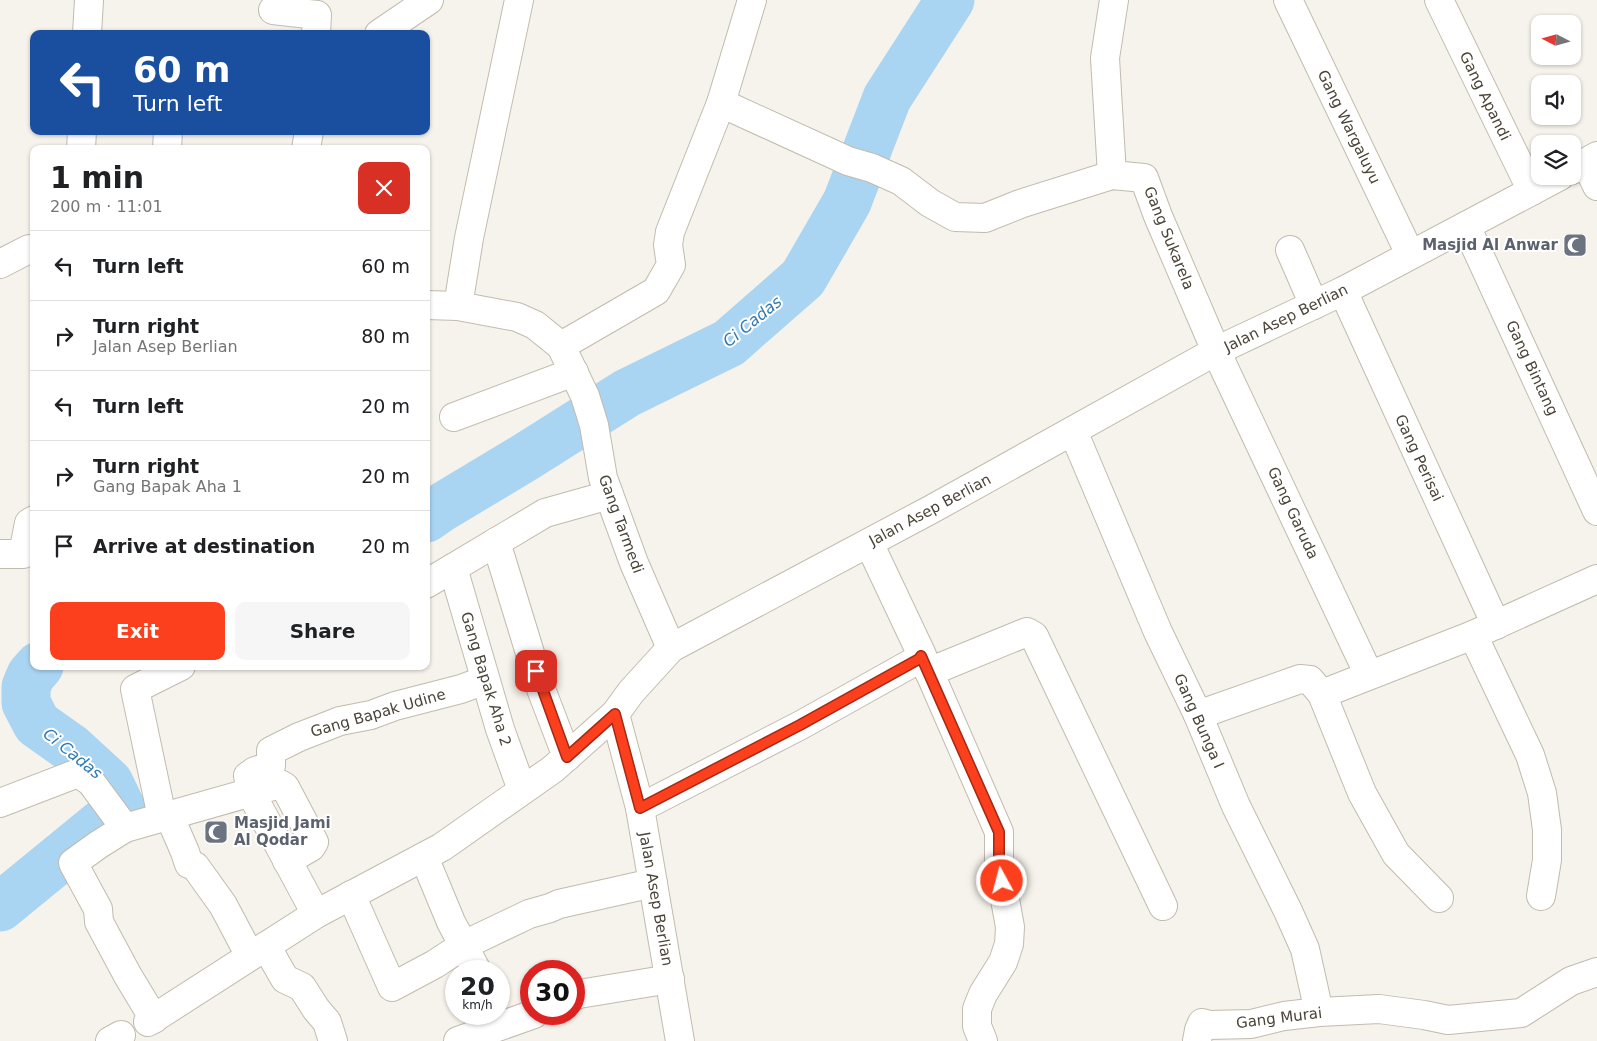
<!DOCTYPE html>
<meta charset="utf-8">
<style>
:root{--surface:#fff;--page:#f6f6f6;--text:#202124;--muted:#757577;--line:#e0e0e0;--accent:#fc3f1d}
body{margin:0;font-family:"DejaVu Sans",sans-serif;background:var(--page);color:var(--text);height:100vh;display:flex;flex-direction:column;font-size:19px;white-space:nowrap}
*{box-sizing:border-box;margin:0}
p{font-size:16px;color:var(--muted)}
.icon{flex:none;width:28px;height:28px;fill:none;stroke:currentColor;stroke-width:2;stroke-linecap:round;stroke-linejoin:round}
.map{position:relative;flex:1;overflow:hidden}
.panel{position:absolute;left:30px;top:145px;width:400px;height:525px;display:flex;flex-direction:column;background:var(--surface);border-radius:10px;box-shadow:0 1px 4px #0004}
.panel>*{flex:none}
.hud{position:absolute;left:30px;top:30px;width:400px;height:105px;border-radius:10px;box-shadow:0 1px 4px #0004;background:#1a4fa0;color:#fff;overflow:hidden}
.needle{width:32px;rotate:276deg}
.controls{position:absolute;left:1531px;top:15px;display:grid;gap:10px}
.controls a{display:grid;place-items:center;width:50px;height:50px;border-radius:10px;background:var(--surface);box-shadow:0 1px 4px #0004;font-size:25px}
.speed{position:absolute;left:445px;top:960px;display:flex;gap:10px;font-size:25px;font-weight:700;text-align:center}
.speed>*{display:grid;place-content:center;width:65px;height:65px;border-radius:50%;background:var(--surface);box-shadow:0 1px 4px #0004;line-height:1}
.speed small{font-size:12px;font-weight:400}
.speed .limit{border:8px solid #d22;background:#fff;color:#111}
.pin{position:absolute;display:grid;place-items:center;width:42px;height:42px;color:#fff;margin:-21px;border-radius:10px;box-shadow:0 2px 8px #0006}
.me{position:absolute;width:55px;margin:-28px;rotate:353deg;stroke-linejoin:round;filter:drop-shadow(0 0 4px #0008)}
.turn{display:flex;align-items:center;gap:18px;height:105px;padding:0 20px;font-size:22px}
.turn .icon{width:65px;height:65px;stroke-width:2.5}
.turn b{display:block;font-size:35px;line-height:42px}
.round{display:grid;place-items:center;flex:none;width:52px;height:52px;border-radius:10px;background:var(--page)}
.head{display:flex;align-items:center;justify-content:space-between;height:85px;padding:0 20px}
h1{font-size:30px;font-weight:700;line-height:38px}
.cta{display:flex;gap:10px;margin-top:auto;padding:10px 20px}
.cta a{flex:1;height:58px;border-radius:10px;background:var(--accent);color:#fff;font-size:20px;font-weight:700;line-height:58px;text-align:center}
.cta a+a{background:var(--page);color:var(--text)}
ul{padding:0;list-style:none}
li{display:flex;align-items:center;gap:15px;height:70px;padding:0 20px;border-top:1px solid var(--line)}
li div{flex:1}
li b{display:block;font-size:19px}
li em{font-style:normal}
.map>svg:first-child{display:block}
</style>
<div class="map">
<svg width="1597" height="1041" viewBox="0 0 1597 1041">
<rect width="100%" height="100%" fill="#f6f3ec"/>
<g fill="none" stroke-linecap="round" stroke-linejoin="round">
<!-- river -->
<g stroke="#a9d4f2" stroke-width="49">
<polyline points="426,518 439,509 524,458 627,393 729,343 803,278 847,202 887,98 950,0"/>
<polyline points="0,907 121,808 109,783 71,748 37,724 26,703 26,687 31,675 39,666"/>
</g>
<!-- minor casing -->
<g stroke="#c2bbae" stroke-width="30">
<g id="minor">
<polyline points="1288,0 1410,254"/>
<polyline points="1439,0 1532,191"/>
<polyline points="273,10 317,15 316,34"/>
<polyline points="87,34 89,0"/>
<polyline points="379,34 429,0"/>
<polyline points="721,103 848,161 872,168 901,181 930,203 955,217 985,218 1020,204 1112,175 1144,178 1158,216 1216,351 1369,675"/>
<polyline points="81,149 82,131"/>
<polyline points="167,149 168,131"/>
<polyline points="306,149 309,131"/>
<polyline points="1586,163 1597,186"/>
<polyline points="1572,170 1597,156"/>
<polyline points="1112,175 1105,58 1114,0"/>
<polyline points="1466,226 1597,511"/>
<polyline points="1290,250 1314,305"/>
<polyline points="0,264 29,249 34,249"/>
<polyline points="1343,291 1496,625"/>
<polyline points="426,305 458,306 517,317 535,325 561,346 585,396 594,425 603,478 634,563 671,648"/>
<polyline points="458,306 469,238 519,0"/>
<polyline points="561,346 656,291 671,265 668,245 670,232 721,103 752,0"/>
<polyline points="454,417 574,372"/>
<polyline points="1073,431 1158,632 1198,715 1236,806 1288,911 1305,949 1319,1012"/>
<polyline points="496,542 541,689 567,757"/>
<polyline points="869,543 921,653 999,832 999,866 1010,927 1009,944 1003,962 983,994 977,1009 977,1026 983,1041"/>
<polyline points="0,554 23,554 29,523 34,520"/>
<polyline points="453,568 500,729 522,790"/>
<polyline points="426,584 545,513 609,495"/>
<polyline points="1473,635 1530,755 1542,793 1547,830 1547,860 1541,896"/>
<polyline points="929,672 1022,634 1027,632 1034,636 1163,906"/>
<polyline points="1322,694 1473,635 1597,579"/>
<polyline points="615,714 640,808 680,1041"/>
<polyline points="1198,715 1300,679 1310,680 1322,694 1362,793 1396,854 1439,898"/>
<polyline points="0,803 78,773 91,782 125,828 280,784 285,787 314,842 311,847 287,861"/>
<polyline points="640,808 801,725 919,659 921,656"/>
<polyline points="169,815 185,852 189,864 195,866 223,905 250,956"/>
<polyline points="162,817 135,689 181,666"/>
<polyline points="125,828 98,845 73,863 98,909 99,922 128,976 154,1019"/>
<polyline points="424,857 451,922 477,971"/>
<polyline points="351,895 392,987 435,964 464,945 529,914 550,908 559,904 653,883"/>
<polyline points="316,914 251,793 248,776 255,771 271,766 271,751 299,737 340,721 371,715 395,706 461,689 485,680"/>
<polyline points="266,946 285,979 302,987 316,1009 327,1022 333,1041"/>
<polyline points="574,996 579,994 670,979"/>
<polyline points="148,1022 316,914 442,847 553,769 615,714 631,692 671,648 932,509 1216,351 1343,291 1560,176"/>
<polyline points="110,1041 121,1035"/>
<polyline points="458,1041 534,1014"/>
<polyline points="1197,1041 1199,1030 1202,1023 1209,1025 1251,1024 1284,1016 1319,1012 1379,1009 1424,1015 1448,1020 1521,1013 1571,981 1597,972"/>
</g>
</g>
<!-- minor -->
<use href="#minor" stroke="#fff" stroke-width="28"/>
</g>
<g fill="none" stroke-linecap="round" stroke-linejoin="round">
<!-- route casing -->
<g stroke="#a42913" stroke-width="12">
<polyline id="route" points="536,671 567,757 615,714 640,808 800,725 919,659 921,656 999,832 999,866 1002,881"/>
</g>
<!-- route -->
<use href="#route" stroke="#fc3f1d" stroke-width="9"/>
</g>
<!-- icons -->
<defs>
<g id="mosque-square" transform="scale(1.25)"><rect x="-9" y="-9" width="18" height="18" rx="4" fill="#6b7280" stroke="#fff"/><path d="M3.5-4.9A6 6 0 1 0 3.5 4.9A5 5 0 1 1 3.5-4.9Z" fill="#fff"/></g>
</defs>
<g fill-rule="evenodd">
<use href="#mosque-square" x="1575" y="245"/>
<use href="#mosque-square" x="216" y="832"/>
</g>
<g text-anchor="middle" stroke-width="4" stroke-linejoin="round" paint-order="stroke">
<!-- street labels -->
<g font-size="15" fill="#4b4439" stroke="#fff">
<text transform="translate(1485 96) rotate(64)" y="5">Gang Apandi</text>
<text transform="translate(1349 127) rotate(64)" y="5">Gang Wargaluyu</text>
<text transform="translate(1169 238) rotate(68)" y="5">Gang Sukarela</text>
<text transform="translate(1286 318) rotate(-26)" y="5">Jalan Asep Berlian</text>
<text transform="translate(1532 368) rotate(65)" y="5">Gang Bintang</text>
<text transform="translate(1419 458) rotate(65)" y="5">Gang Perisai</text>
<text transform="translate(930 510) rotate(-28)" y="5">Jalan Asep Berlian</text>
<text transform="translate(1293 513) rotate(65)" y="5">Gang Garuda</text>
<text transform="translate(621 524) rotate(70)" y="5">Gang Tarmedi</text>
<text transform="translate(486 679) rotate(73)" y="5">Gang Bapak Aha 2</text>
<text transform="translate(378 713) rotate(-16)" y="5">Gang Bapak Udine</text>
<text transform="translate(1199 721) rotate(66)" y="5">Gang Bunga I</text>
<text transform="translate(656 899) rotate(80)" y="5">Jalan Asep Berlian</text>
<text transform="translate(1279 1018) rotate(-7)" y="5">Gang Murai</text>
</g>
<!-- worship labels -->
<g font-size="15" font-weight="bold" fill="#5b616d" stroke="#fff" text-anchor="end">
<text x="1558" y="250">Masjid Al Anwar</text>
<text x="234" y="828" text-anchor="start">Masjid Jami<tspan x="234" dy="17">Al Qodar</tspan></text>
</g>
<!-- water labels -->
<g font-size="16" font-style="italic" fill="#2e7ab2" stroke="#fff">
<text transform="translate(752 321) rotate(-39)" y="6">Ci Cadas</text>
<text transform="translate(73 753) rotate(39)" y="6">Ci Cadas</text>
</g>
</g>
</svg>
<div class="controls">
<a><svg class="needle" viewBox="-14 -14 28 28"><path d="M0-13l5 13h-10z" fill="#e53935"/><path d="M0 13l5-13h-10z" fill="#757577"/></svg></a>
<a><svg class="icon" aria-label="sound" viewBox="0 0 24 24"><path d="M4 9h4l5-4v14l-5-4H4zM17 9q2 3 0 6"/></svg></a>
<a><svg class="icon" aria-label="layers" viewBox="0 0 24 24"><path d="M12 4l9 5-9 5-9-5zM3 14l9 5 9-5"/></svg></a>
</div>
<div class="speed"><div>20<small>km/h</small></div><div class="limit">30</div></div>
<div class="pin" style="left:536px;top:671px;background:#d93025"><svg class="icon" aria-label="arrive" viewBox="0 0 24 24"><path d="M6 21V4h12l-3 4 3 4H6"/></svg></div>
<svg class="me" style="left:1002px;top:881px" viewBox="-20 -20 40 40"><circle r="17" fill="#fc3f1d" stroke="#fff" stroke-width="3"/><path d="M0-11L8 9 0 5-8 9z" fill="#fff"/></svg>
<div class="hud">
<div class="turn"><svg class="icon" aria-label="left" viewBox="0 0 24 24"><path d="M17 20v-9H6M10 6l-5 5 5 5"/></svg><div><b>60 m</b>Turn left</div></div>
</div>
<section class="panel">
<div class="head"><div><h1>1 min</h1><p>200 m · 11:01</p></div><a class="round" style="background:#d93025;color:#fff"><svg class="icon" aria-label="close" viewBox="0 0 24 24"><path d="M6 6l12 12M18 6L6 18"/></svg></a></div>
<ul>
<li><svg class="icon" aria-label="left" viewBox="0 0 24 24"><path d="M17 20v-9H6M10 6l-5 5 5 5"/></svg><div><b>Turn left</b></div><em>60 m</em></li>
<li><svg class="icon" aria-label="right" viewBox="0 0 24 24"><path d="M7 20v-9h11M14 6l5 5-5 5"/></svg><div><b>Turn right</b><p>Jalan Asep Berlian</p></div><em>80 m</em></li>
<li><svg class="icon" aria-label="left" viewBox="0 0 24 24"><path d="M17 20v-9H6M10 6l-5 5 5 5"/></svg><div><b>Turn left</b></div><em>20 m</em></li>
<li><svg class="icon" aria-label="right" viewBox="0 0 24 24"><path d="M7 20v-9h11M14 6l5 5-5 5"/></svg><div><b>Turn right</b><p>Gang Bapak Aha 1</p></div><em>20 m</em></li>
<li><svg class="icon" aria-label="arrive" viewBox="0 0 24 24"><path d="M6 21V4h12l-3 4 3 4H6"/></svg><div><b>Arrive at destination</b></div><em>20 m</em></li>
</ul>
<div class="cta"><a>Exit</a><a>Share</a></div>
</section>
</div>
